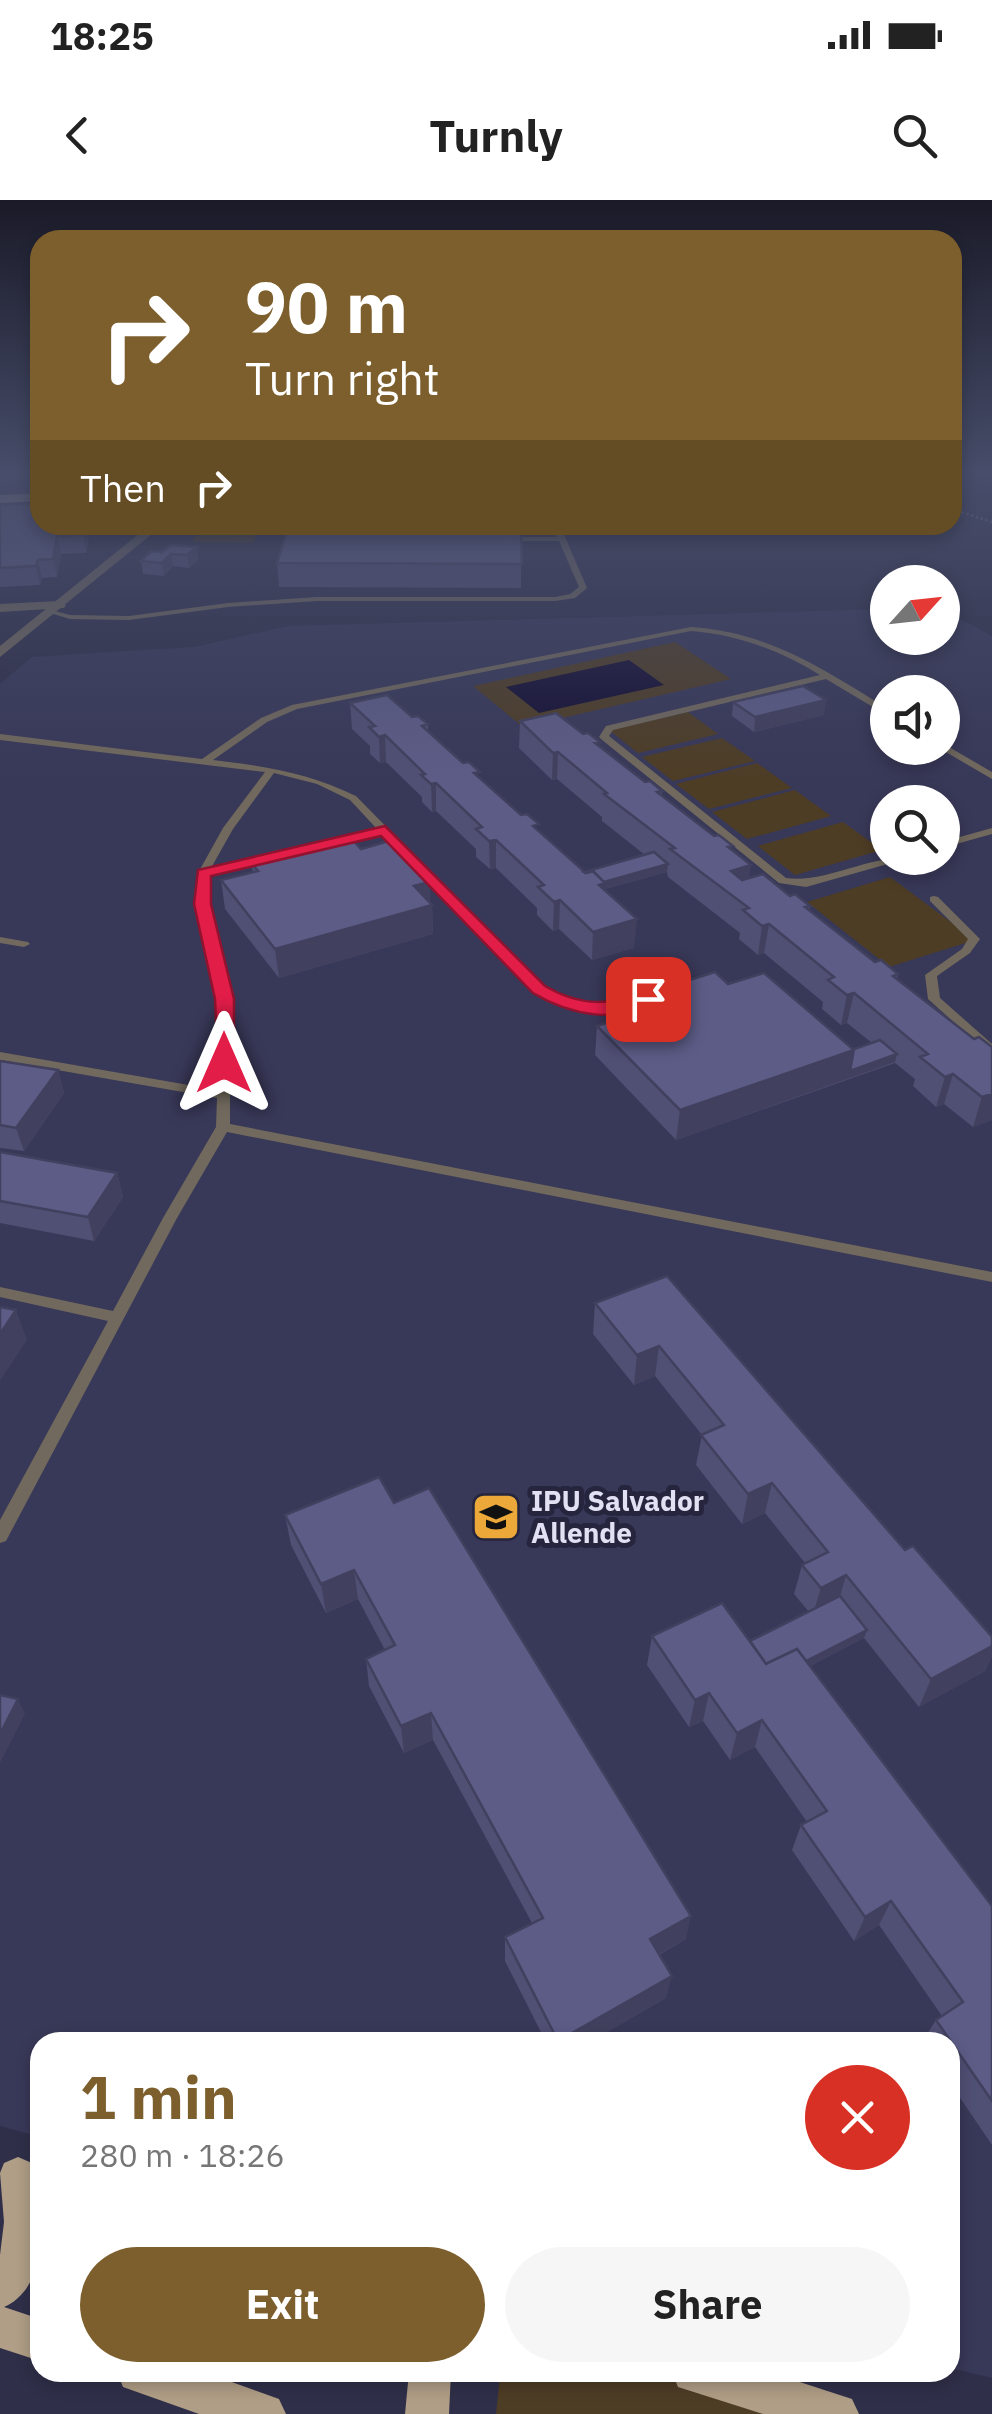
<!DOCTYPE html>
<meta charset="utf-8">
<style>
:root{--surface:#fff;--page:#f6f6f6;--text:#222;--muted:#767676;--accent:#7d5f2d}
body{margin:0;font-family:"IBM Plex Sans",sans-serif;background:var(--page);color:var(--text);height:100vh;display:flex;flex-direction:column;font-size:38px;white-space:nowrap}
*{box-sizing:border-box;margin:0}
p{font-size:32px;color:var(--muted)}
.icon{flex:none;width:55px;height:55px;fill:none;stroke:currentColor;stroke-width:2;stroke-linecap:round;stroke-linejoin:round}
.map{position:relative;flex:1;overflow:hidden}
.drawer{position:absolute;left:30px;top:1832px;width:930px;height:350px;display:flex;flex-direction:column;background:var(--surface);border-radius:30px;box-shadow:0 5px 15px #0003}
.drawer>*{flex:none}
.guide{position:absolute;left:30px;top:30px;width:932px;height:305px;border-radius:30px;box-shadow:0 5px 15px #0003;background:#7d5f2d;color:#fff;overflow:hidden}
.needle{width:65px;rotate:63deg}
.fabs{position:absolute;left:870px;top:365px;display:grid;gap:20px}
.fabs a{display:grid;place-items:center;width:90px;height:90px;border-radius:50%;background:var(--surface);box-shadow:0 5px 15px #0003;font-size:50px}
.pin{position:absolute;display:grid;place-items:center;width:85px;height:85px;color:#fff;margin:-42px;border-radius:20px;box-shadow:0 5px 15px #0006}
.me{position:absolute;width:110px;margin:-55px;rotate:0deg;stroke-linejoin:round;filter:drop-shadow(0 0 8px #0008)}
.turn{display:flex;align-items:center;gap:35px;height:210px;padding:0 50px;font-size:45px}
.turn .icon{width:130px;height:130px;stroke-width:2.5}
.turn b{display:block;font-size:70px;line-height:85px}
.then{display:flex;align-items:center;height:95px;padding:0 50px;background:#0003;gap:20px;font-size:38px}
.round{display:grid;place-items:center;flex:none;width:105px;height:105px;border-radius:52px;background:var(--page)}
.headline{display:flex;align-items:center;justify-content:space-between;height:170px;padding:0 50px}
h1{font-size:60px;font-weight:800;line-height:75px;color:var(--accent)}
.cta{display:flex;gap:20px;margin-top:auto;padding:20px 50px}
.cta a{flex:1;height:115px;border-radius:60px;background:var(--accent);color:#fff;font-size:40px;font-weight:800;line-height:115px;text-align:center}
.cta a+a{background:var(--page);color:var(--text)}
.status{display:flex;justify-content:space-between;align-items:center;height:70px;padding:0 50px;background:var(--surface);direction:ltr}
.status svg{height:28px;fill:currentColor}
header{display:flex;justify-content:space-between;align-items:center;height:130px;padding:0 50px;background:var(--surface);font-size:45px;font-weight:800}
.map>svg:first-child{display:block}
</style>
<div class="status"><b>18:25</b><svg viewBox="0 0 49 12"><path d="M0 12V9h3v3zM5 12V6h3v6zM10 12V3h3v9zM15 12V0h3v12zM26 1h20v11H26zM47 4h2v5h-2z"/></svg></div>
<header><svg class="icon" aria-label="back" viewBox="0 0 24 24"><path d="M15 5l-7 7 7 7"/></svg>Turnly<svg class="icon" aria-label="search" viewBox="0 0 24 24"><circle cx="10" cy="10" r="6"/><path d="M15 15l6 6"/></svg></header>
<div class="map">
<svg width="992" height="2214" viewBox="0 0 992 2214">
<rect width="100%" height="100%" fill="#2f2f49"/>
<!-- built -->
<path fill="#383858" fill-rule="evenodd" d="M887,409L888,438H942L943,410L992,436V2178L950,2168V1842H40V1937L0,1926V484L32,457L194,447L289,426ZM888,492H942V548H888ZM888,602H942V658H888Z"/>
<!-- green -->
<g fill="#4e3d25">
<polygon points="201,325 261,325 253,343 192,342"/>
<polygon points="675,442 731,479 523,527 473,486"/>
<polygon points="688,512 718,534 638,553 609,530"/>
<polygon points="722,538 755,561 673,581 642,557"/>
<polygon points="757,563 792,588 709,609 676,584"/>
<polygon points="795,590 831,616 747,639 712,612"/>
<polygon points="843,622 882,650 795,675 758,646"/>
<polygon points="890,677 975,740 889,767 807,702"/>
<polygon points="505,2172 693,2173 836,2214 496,2214 500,2176"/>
</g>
<!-- water -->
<polygon fill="#140f33" points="629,460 664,485 539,513 506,487"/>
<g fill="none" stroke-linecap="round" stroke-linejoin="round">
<!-- path -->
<g stroke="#75758c" stroke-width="2.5" stroke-dasharray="2.5 2.5" stroke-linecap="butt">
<polyline points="952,309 992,322"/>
<polyline points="260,326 274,325"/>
</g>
<!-- service -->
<g fill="#71695d" fill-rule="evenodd">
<polygon points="552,325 560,325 587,388 575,398 555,401 317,401 228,407 129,420 70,419 47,412 51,410 70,415 129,416 228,403 317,397 555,397 570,394 579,387 559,341 521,341 518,349 511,347 518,337 557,337"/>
<path d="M691,427C769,432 823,469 888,509V516L826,479L613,530L609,536L786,678C826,683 863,658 903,658L902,660L806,687L779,683L601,539L599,537L606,526L820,475C779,450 739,435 691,431L297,509L267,522L213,560C265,566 309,573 356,596L543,786C575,804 602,807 637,798L643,802L641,805C602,815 570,811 535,792L383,635L208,675V704L230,799V924L992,1072V1082L227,932L177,1018L6,1341L0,1343V1320L108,1121L0,1097V1087L113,1111L163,1018L216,927L217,898L0,860V852L217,890L218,799L198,704V673L223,628L265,572L0,540V534L202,559L261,518L292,505ZM274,573L317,584L350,600L378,630L211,668L233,629Z"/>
<polygon points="942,543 992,572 992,579 939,548 942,548"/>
<polygon points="992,628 992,634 942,648 942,642"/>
<polygon points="934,696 938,697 980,739 970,753 937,776 940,798 992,844 992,854 988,853 928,799 925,775 962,749 968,739 930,701 930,697"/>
<polygon points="0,737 28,742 30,744 24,747 0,743"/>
</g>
<!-- minor -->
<polygon fill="#71695d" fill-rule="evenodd" points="59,401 66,405 64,408 0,412 0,404"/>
<!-- tertiary -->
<polygon fill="#71695d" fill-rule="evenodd" points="150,325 163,325 0,457 0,446"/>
<!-- primary -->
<g fill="#b09e86" fill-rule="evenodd">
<path d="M18,1957L32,1963C48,2003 51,2087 4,2107L40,2119V2161L0,2148V2055L4,2022L0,1973L4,1963Z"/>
<polygon points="117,2172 204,2172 279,2199 286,2214 199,2214 123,2187"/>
<polygon points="409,2172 451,2172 449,2214 405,2214"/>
<polygon points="672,2172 769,2172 852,2199 859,2214 763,2214 678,2187"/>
</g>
<!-- trunk -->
<polygon fill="#bca88e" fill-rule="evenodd" points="40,293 40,301 0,303 0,295"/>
</g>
<!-- wall -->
<g fill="#504f74">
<polygon points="0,270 40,270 40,278 0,280"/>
<polygon points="0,305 124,332 89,335 86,353 61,354 57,377 42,378 40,385 0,387"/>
<polygon points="425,326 521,326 521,388 279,387 277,363"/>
<polygon points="197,347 198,360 189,368 173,366 164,376 143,374 141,361"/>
<polygon points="733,502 824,515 754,532 732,516"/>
<polygon points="350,503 412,517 428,524 428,532 584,672 645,655 602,621 602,617 557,579 552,580 519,548 520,521 600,547 645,582 662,591 662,596 732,650 749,678 810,706 809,711 875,762 898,774 897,779 974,839 992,847 992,920 973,927 944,904 936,907 913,886 915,879 895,863 676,940 595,855 597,826 619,819 620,802 728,784 854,849 872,843 847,823 841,825 822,809 823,802 764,753 758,755 739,739 740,733 668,677 667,672 605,689 634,748 592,760 559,729 553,731 537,715 537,708 496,668 490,669 476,657 476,649 436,611 432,612 422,602 422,597 386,562 380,563 370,554 370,546 352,529"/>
<polygon points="361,649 429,682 430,702 432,705 433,734 279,778 225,709 221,680 253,672 251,663"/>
<polygon points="0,861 58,870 64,893 24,951 0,948"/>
<polygon points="0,952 117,973 123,997 94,1041 0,1023"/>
<polygon points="667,1076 905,1350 992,1437 992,1456 985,1471 919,1507 864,1438 810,1466 992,1706 992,1945 950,1883 950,1842 922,1842 936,1820 942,1816 879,1725 854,1741 792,1650 801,1625 807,1622 755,1547 730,1560 703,1521 689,1527 647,1465 652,1436 750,1441 809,1412 794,1394 802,1365 805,1363 765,1313 742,1324 696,1265 702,1235 655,1176 634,1185 593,1134 595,1103"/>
<polygon points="394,1303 686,1739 659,1755 666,1798 590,1842 546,1842 505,1761 505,1737 532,1723 433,1540 404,1553 369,1486 366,1459 385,1450 358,1399 326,1413 291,1345 285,1315"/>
</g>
<!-- shaded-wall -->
<g fill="#41405e">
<polygon points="85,325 125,325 124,332 89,335 86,353 83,335"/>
<polygon points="57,336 61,354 57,377 53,359"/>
<polygon points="197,347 198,360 189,368 187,355"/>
<polygon points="171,354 173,366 164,376 162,363"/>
<polygon points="38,360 42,378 40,385 36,366"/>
<polygon points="826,500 824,515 754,532 755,517"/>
<polygon points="385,535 386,562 380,563 379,537"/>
<polygon points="558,552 557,579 552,580 553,553"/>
<polygon points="436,583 436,611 432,612 431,584"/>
<polygon points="496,640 496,668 490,669 489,641"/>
<polygon points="668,664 667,672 605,689 604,712 579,689"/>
<polygon points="751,665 747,693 731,671"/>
<polygon points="429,682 430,706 432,705 433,734 279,778 275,749 414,686"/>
<polygon points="560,700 559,729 553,731 554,702"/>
<polygon points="637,719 634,748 592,760 593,732"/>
<polygon points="769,724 764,753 758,755 762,726"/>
<polygon points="854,793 847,823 841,825 847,795"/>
<polygon points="854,850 897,854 895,862 676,940 680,910"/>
<polygon points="58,870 64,893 24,951 16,928"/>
<polygon points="953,874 944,904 936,907 945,877"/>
<polygon points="992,894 992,920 973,927 982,897"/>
<polygon points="117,973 123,997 94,1041 88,1017"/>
<polygon points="16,1110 27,1140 0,1181 0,1134"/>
<polygon points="659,1146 655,1176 634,1185 637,1155"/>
<polygon points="772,1283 765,1313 742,1324 748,1294"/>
<polygon points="354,1370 358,1399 326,1413 321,1384"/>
<polygon points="846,1375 838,1404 812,1417 821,1388"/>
<polygon points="867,1430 864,1438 759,1492 761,1484"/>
<polygon points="992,1446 992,1456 985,1471 919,1507 931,1479"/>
<polygon points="709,1493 703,1521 689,1527 695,1500"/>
<polygon points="18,1499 25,1514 0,1563 0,1534"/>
<polygon points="431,1513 433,1540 404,1553 401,1526"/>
<polygon points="762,1520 755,1547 730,1560 737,1533"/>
<polygon points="891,1701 879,1725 854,1741 865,1717"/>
<polygon points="691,1716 686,1739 645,1762 650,1739"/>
<polygon points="672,1776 666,1798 590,1842 558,1842 558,1841"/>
</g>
<!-- building -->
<g fill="#5d5c87" stroke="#41405e" stroke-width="2.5">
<polygon points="40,304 40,325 85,325 83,335 57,336 53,359 38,360 36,366 0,368 0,305"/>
<polygon points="289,325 521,326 522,364 277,363"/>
<polygon points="171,345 197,347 187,355 171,354 162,363 141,361 151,351 162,352"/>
<polygon points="803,486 826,500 755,517 733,502"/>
<polygon points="387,495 412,517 418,516 428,524 422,526 463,563 469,562 480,572 474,573 521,615 527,614 539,624 533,626 586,673 593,671 606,683 599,685 637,719 593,732 560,700 554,702 538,687 544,685 496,640 489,641 476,629 482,627 436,583 431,584 421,575 425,574 385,535 379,537 369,527 375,526 350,503"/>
<polygon points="556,513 583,534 588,533 600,542 595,543 645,582 650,581 662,591 657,592 714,636 719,635 733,646 728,647 751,665 731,671 742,680 763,674 790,696 795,694 810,706 805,707 875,762 881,760 898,774 893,776 974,839 979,837 992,847 992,894 982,897 953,874 945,877 920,857 928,854 854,793 847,795 828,780 834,777 769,724 762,726 743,710 749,708 670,649 675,648 604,594 607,593 558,552 553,553 520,521"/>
<polygon points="351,638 361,649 389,641 429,682 414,686 432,705 275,749 221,680 258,671 251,663"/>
<polygon points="654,652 668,664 604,682 593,671 586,673 584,672"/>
<polygon points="715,772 728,784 764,773 854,850 680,910 597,826 633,814 620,802"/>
<polygon points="880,840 897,854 850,871 854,849"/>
<polygon points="0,861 58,870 16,928 0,925"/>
<polygon points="0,952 117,973 88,1017 0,1001"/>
<polygon points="667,1076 905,1350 913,1346 992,1437 992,1446 931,1479 846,1375 821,1388 802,1365 828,1352 772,1283 748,1294 701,1235 724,1225 659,1146 637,1155 595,1103"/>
<polygon points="0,1107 16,1110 0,1134"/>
<polygon points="379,1277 394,1303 429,1288 691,1716 650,1739 672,1776 558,1841 505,1737 543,1718 431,1513 401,1526 366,1459 395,1445 354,1370 321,1384 285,1315"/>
<polygon points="840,1396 867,1430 806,1461 797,1449 766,1464 750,1441"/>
<polygon points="722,1403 766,1464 797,1449 992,1706 992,1901 936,1820 963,1802 891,1701 865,1717 801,1625 827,1611 762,1520 737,1533 709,1493 695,1500 652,1436"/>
<polygon points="0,1495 18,1499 0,1534"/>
</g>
<!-- sky -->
<linearGradient id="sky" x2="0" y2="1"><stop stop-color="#1a1a28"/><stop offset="0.47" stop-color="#474d6a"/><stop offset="1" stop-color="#474d6a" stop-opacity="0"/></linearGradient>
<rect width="992" height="580" fill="url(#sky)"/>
<!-- route -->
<path fill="#e11d48" stroke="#92132f" stroke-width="2.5" d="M385,626L545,786C583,808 608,804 648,793L657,799C622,827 568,814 533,793L381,636L211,676V704L234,799V863L224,868L218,867L215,799L194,704L198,670Z"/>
<!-- icons -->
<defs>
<g id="school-square" transform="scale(2.5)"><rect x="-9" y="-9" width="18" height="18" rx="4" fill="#eca93a" stroke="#25253e"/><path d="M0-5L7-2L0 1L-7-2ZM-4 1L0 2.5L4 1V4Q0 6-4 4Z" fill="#111"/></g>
</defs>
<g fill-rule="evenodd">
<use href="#school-square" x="496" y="1317"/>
</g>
<g text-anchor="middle" stroke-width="10" stroke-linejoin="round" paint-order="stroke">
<!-- poi labels -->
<g font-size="28" font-weight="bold" fill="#e1e1f3" stroke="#25253e" text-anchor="start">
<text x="531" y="1311">IPU Salvador<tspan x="531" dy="32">Allende</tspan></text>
</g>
</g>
</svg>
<div class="fabs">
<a><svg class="needle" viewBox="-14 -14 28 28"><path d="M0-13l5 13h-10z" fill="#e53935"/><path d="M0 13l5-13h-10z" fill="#767676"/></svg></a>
<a><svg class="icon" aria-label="sound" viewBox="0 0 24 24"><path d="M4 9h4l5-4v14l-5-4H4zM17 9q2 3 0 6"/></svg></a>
<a><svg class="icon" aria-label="search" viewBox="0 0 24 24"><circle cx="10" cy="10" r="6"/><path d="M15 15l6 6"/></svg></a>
</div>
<div class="pin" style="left:648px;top:799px;background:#d93025"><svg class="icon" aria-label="arrive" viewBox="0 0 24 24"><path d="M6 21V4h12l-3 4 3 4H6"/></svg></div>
<svg class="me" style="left:224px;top:863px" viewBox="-20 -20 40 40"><path d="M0-17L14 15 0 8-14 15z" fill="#e11d48" stroke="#fff" stroke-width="4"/></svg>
<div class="guide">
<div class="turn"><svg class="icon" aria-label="right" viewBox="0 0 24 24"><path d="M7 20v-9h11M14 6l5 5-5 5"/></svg><div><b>90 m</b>Turn right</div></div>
<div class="then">Then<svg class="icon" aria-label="right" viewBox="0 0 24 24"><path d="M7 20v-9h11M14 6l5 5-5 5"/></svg></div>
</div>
<section class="drawer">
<div class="headline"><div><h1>1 min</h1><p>280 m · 18:26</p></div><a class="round" style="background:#d93025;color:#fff"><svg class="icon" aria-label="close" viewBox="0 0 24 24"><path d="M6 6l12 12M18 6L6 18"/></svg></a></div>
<div class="cta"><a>Exit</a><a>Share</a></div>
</section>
</div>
